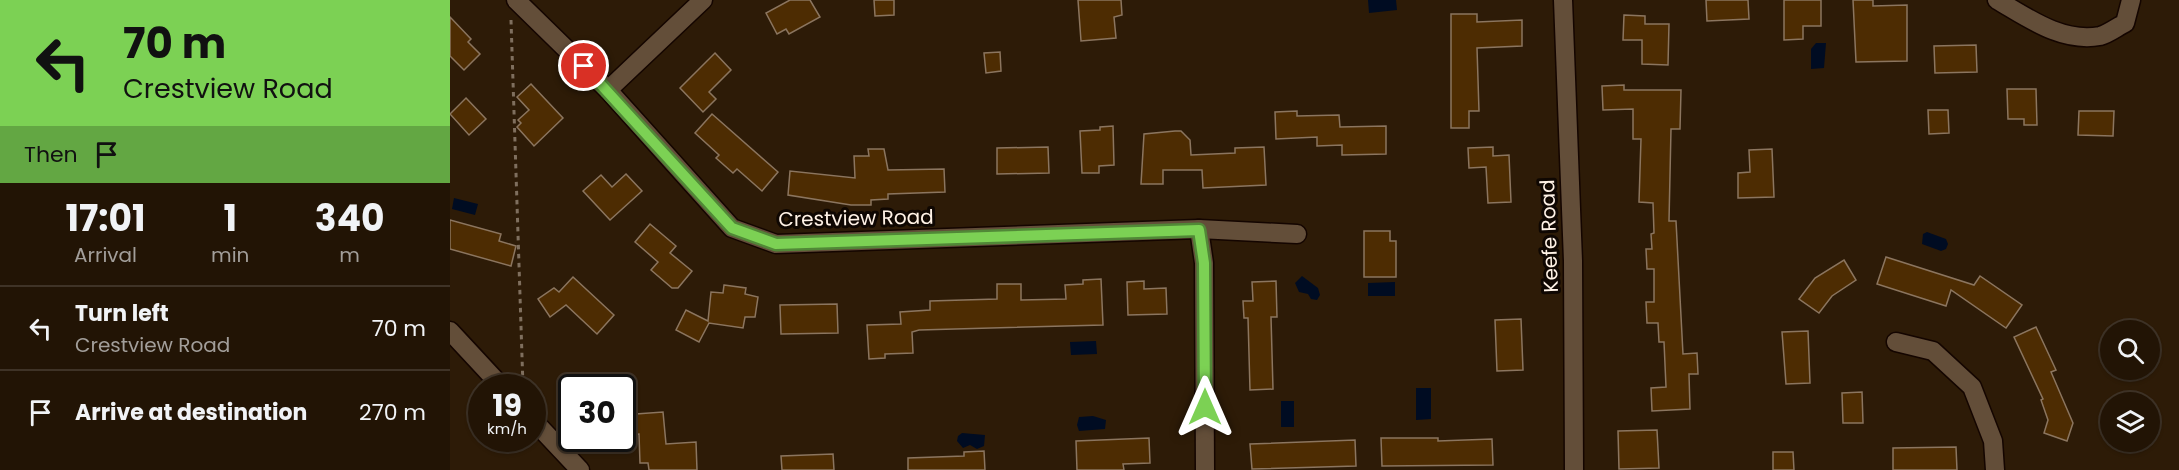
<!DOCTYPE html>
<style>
:root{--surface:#221405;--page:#2a1d0f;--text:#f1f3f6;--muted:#a29e9a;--line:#3f3327}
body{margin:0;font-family:Poppins,sans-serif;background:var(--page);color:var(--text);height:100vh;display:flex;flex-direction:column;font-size:22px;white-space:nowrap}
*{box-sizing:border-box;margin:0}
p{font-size:20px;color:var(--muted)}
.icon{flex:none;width:33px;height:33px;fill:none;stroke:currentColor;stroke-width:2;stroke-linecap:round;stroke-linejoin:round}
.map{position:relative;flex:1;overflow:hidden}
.side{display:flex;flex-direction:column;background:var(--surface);width:450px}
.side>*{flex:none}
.guide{background:#7cd154;color:#111;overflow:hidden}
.tools{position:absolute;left:1650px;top:320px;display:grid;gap:12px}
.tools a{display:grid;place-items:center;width:60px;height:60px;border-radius:50%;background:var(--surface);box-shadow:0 2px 4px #0004,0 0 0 2px var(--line);font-size:30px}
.speed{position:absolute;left:18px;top:374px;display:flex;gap:12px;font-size:30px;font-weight:700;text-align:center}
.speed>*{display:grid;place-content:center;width:78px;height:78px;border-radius:50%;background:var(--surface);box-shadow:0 2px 4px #0004,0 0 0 2px var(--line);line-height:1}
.speed small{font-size:15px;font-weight:400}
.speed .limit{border:3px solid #111;border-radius:9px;background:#fff;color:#111}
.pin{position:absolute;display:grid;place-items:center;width:51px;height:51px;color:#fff;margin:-26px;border:3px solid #fff;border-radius:50%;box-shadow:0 2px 6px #0007}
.me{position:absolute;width:66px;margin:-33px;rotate:0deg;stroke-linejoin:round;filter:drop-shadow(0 0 4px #0008)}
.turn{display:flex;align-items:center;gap:21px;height:126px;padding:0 24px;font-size:27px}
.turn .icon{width:78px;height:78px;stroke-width:2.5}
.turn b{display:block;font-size:42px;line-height:51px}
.then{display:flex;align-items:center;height:57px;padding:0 24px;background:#0003;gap:12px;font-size:22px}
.eta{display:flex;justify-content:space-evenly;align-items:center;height:102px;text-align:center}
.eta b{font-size:36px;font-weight:700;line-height:42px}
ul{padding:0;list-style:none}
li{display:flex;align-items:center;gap:18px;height:84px;padding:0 24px;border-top:2px solid var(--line)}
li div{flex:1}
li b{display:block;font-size:22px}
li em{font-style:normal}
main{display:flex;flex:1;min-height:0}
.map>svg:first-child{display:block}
</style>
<main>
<section class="side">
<div class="guide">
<div class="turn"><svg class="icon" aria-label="left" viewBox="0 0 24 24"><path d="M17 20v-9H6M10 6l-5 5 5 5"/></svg><div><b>70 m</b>Crestview Road</div></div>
<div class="then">Then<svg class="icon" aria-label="arrive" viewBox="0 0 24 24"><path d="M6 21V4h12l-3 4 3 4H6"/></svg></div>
</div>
<div class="eta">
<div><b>17:01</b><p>Arrival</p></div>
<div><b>1</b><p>min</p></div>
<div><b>340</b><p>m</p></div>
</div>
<ul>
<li><svg class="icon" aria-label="left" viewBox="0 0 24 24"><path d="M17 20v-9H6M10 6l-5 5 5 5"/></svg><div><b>Turn left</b><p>Crestview Road</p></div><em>70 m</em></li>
<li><svg class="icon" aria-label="arrive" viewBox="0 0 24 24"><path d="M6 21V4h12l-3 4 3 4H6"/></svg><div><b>Arrive at destination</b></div><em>270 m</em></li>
</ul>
</section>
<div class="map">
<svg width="1729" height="470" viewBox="0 0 1729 470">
<rect width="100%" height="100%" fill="#2d1b07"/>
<!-- water -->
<g fill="#000c22">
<polygon points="918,0 946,0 947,10 919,13"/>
<polygon points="1366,43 1376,43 1374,68 1361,69 1361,49"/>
<polygon points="4,198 28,204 25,215 2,209"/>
<polygon points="1477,232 1496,239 1498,244 1496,249 1491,251 1472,244 1473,234"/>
<polygon points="852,276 868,288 870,295 867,300 861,299 858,294 849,292 845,283"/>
<polygon points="945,282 945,296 918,296 918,283"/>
<polygon points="646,341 647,354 621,355 620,342"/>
<polygon points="966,388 981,388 981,419 966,420"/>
<rect x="831" y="401" width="13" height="26"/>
<polygon points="643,416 656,420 655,429 629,431 627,425 629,417"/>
<polygon points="512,433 535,435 534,446 527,449 520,445 513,448 507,441 508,436"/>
</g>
<!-- building -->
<g fill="#4d2c02" stroke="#8b755f" stroke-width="1.5">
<polygon points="340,0 360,0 370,17 339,34 336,29 327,34 316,13"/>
<polygon points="424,0 444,0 444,15 425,16"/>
<polygon points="628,0 671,0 672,15 664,17 666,38 631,41"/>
<polygon points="1256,0 1298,0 1299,19 1257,21"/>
<polygon points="1334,0 1371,0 1371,26 1353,26 1353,39 1334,40"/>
<polygon points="1403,0 1423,0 1423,6 1457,5 1457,61 1406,62"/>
<polygon points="1001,14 1027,14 1027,22 1072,20 1072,46 1027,48 1029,111 1019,111 1019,128 1001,128"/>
<polygon points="1174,15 1195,16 1195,24 1219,24 1218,65 1192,64 1192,40 1173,40"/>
<polygon points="0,17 21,39 18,42 30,54 14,70 0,56"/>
<polygon points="1526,45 1527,72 1485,73 1484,46"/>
<polygon points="550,52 551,71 536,73 534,53"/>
<polygon points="265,53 281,70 259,92 266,99 253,112 230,88"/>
<polygon points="81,84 113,118 84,146 67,127 71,123 68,120 79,110 67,97"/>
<polygon points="1174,85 1174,90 1231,90 1230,129 1221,129 1219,221 1226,221 1233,354 1247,353 1248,374 1239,374 1240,409 1202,411 1201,388 1216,387 1214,342 1209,342 1208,323 1197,323 1196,302 1204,302 1204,269 1197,269 1196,249 1202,249 1201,234 1204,233 1203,203 1189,202 1191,139 1183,139 1183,109 1153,110 1152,86"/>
<polygon points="1557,89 1586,89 1587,125 1574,125 1574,119 1558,119"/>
<polygon points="16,98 36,119 19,135 0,114"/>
<polygon points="1478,110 1498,110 1499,133 1479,134"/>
<polygon points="847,111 847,116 889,115 890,127 936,126 936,154 892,155 892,145 867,146 867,137 826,139 825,112"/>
<polygon points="1629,111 1664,111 1663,136 1628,135"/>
<polygon points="262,114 328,172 312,191 287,169 283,173 266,158 269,155 245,133"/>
<polygon points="663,126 664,165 649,166 649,173 632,173 630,131 650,130 650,127"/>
<polygon points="725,131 731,131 740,140 741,155 785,153 785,148 814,147 816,185 753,188 752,170 713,170 713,184 691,184 694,134"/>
<polygon points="598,147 599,173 547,174 547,148"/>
<polygon points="1043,147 1043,156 1059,155 1061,202 1038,203 1036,167 1019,168 1018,148"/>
<polygon points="418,149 434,149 438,170 494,169 495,192 438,194 438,199 421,200 421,205 401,205 338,195 340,171 405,178 404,156 419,156"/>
<polygon points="1322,149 1324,197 1288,198 1288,173 1300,172 1299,150"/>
<polygon points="176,174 192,191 160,220 133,191 151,175 162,187"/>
<polygon points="0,220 51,234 49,241 66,246 61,266 0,249"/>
<polygon points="200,224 226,246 220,253 242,271 228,288 222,288 201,270 208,262 185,242"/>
<polygon points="914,231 940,231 940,241 946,241 946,277 914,277"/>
<polygon points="1436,257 1524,285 1530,276 1572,305 1556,328 1501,290 1496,306 1427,284"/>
<polygon points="1394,260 1406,280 1382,296 1369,313 1349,299 1365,278"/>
<polygon points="123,277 164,315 147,334 116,305 100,317 88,299 104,288 109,292"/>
<polygon points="651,279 653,325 469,330 462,332 463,353 435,354 435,358 419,359 417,325 451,324 450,312 480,310 480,301 547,299 547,284 571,284 571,300 616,299 615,285 633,284 633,280"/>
<polygon points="694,281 694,289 716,288 717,314 678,315 677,282"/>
<polygon points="826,281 827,317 821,317 823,389 800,390 798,318 794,318 793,301 803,301 802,282"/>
<polygon points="274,285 296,288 295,294 308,297 305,317 295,317 293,328 259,323 249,342 226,330 236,310 258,321 261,292 273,293"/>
<polygon points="387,304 388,333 331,334 330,305"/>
<polygon points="1071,319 1073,370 1047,371 1045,320"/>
<polygon points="1586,327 1606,370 1601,372 1623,423 1617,441 1594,433 1598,420 1591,400 1593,399 1564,337"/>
<polygon points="1358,331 1360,383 1336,384 1332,332"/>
<polygon points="1412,392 1413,423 1393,423 1392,393"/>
<polygon points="213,412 216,444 246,442 247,470 199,470 198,463 190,463 189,434 172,435 172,415"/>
<polygon points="1207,430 1209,468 1169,469 1168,431"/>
<polygon points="699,438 700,463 673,464 674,470 627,470 626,441"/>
<polygon points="931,438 988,438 988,441 1042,439 1043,465 932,466"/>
<polygon points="905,440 906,466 802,469 800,444"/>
<polygon points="1506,447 1507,470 1443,470 1443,448"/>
<polygon points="534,451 535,470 458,470 458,458 514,456 514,452"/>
<polygon points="1323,452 1343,452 1344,470 1323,470"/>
<polygon points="383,454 384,470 332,470 331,456"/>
</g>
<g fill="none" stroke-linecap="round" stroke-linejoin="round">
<!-- minor casing -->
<g stroke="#140500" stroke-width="21">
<g id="minor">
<polyline points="66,0 158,90 282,228 326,244 749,229 847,234"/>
<polyline points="1113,0 1123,261 1124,470"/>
<path d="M1547,0C1578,18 1612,43 1650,36C1658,34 1667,27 1675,23L1681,0"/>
<polyline points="158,90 253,0"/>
<polyline points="749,229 754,263 755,470"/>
<polyline points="0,331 52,387"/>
<polyline points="1446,342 1483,351 1522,387 1543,441 1545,470"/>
<polyline points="82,419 130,470"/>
</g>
</g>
<!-- path -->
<polyline stroke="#7f6f5e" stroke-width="3" stroke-dasharray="4.5 4.5" stroke-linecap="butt" points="61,20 73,387"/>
<!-- minor -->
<use href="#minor" stroke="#634e39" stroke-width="18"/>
</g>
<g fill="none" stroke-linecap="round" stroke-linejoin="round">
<!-- route casing -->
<g stroke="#518837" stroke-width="15">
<polyline id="route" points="134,66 282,228 326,244 749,230 754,263 755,407"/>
</g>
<!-- route -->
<use href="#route" stroke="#7cd154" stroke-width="10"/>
</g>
<g text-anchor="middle" stroke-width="6" stroke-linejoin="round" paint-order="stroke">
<!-- street labels -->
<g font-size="20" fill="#fff2e6" stroke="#0f0702">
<text transform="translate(406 218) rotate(-1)" y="7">Crestview Road</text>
<text transform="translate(1099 236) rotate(-92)" y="7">Keefe Road</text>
</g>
</g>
</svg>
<div class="tools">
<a><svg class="icon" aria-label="search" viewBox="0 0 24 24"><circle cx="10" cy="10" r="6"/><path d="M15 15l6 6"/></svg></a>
<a><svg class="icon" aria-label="layers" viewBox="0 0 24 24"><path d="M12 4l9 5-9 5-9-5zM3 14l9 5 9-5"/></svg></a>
</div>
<div class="speed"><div>19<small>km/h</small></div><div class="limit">30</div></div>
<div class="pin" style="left:134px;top:66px;background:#d93025"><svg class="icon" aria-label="arrive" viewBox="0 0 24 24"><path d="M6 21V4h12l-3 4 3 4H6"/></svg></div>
<svg class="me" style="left:755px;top:407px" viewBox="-20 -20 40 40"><path d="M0-17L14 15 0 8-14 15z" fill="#7cd154" stroke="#fff" stroke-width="4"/></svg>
</div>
</main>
